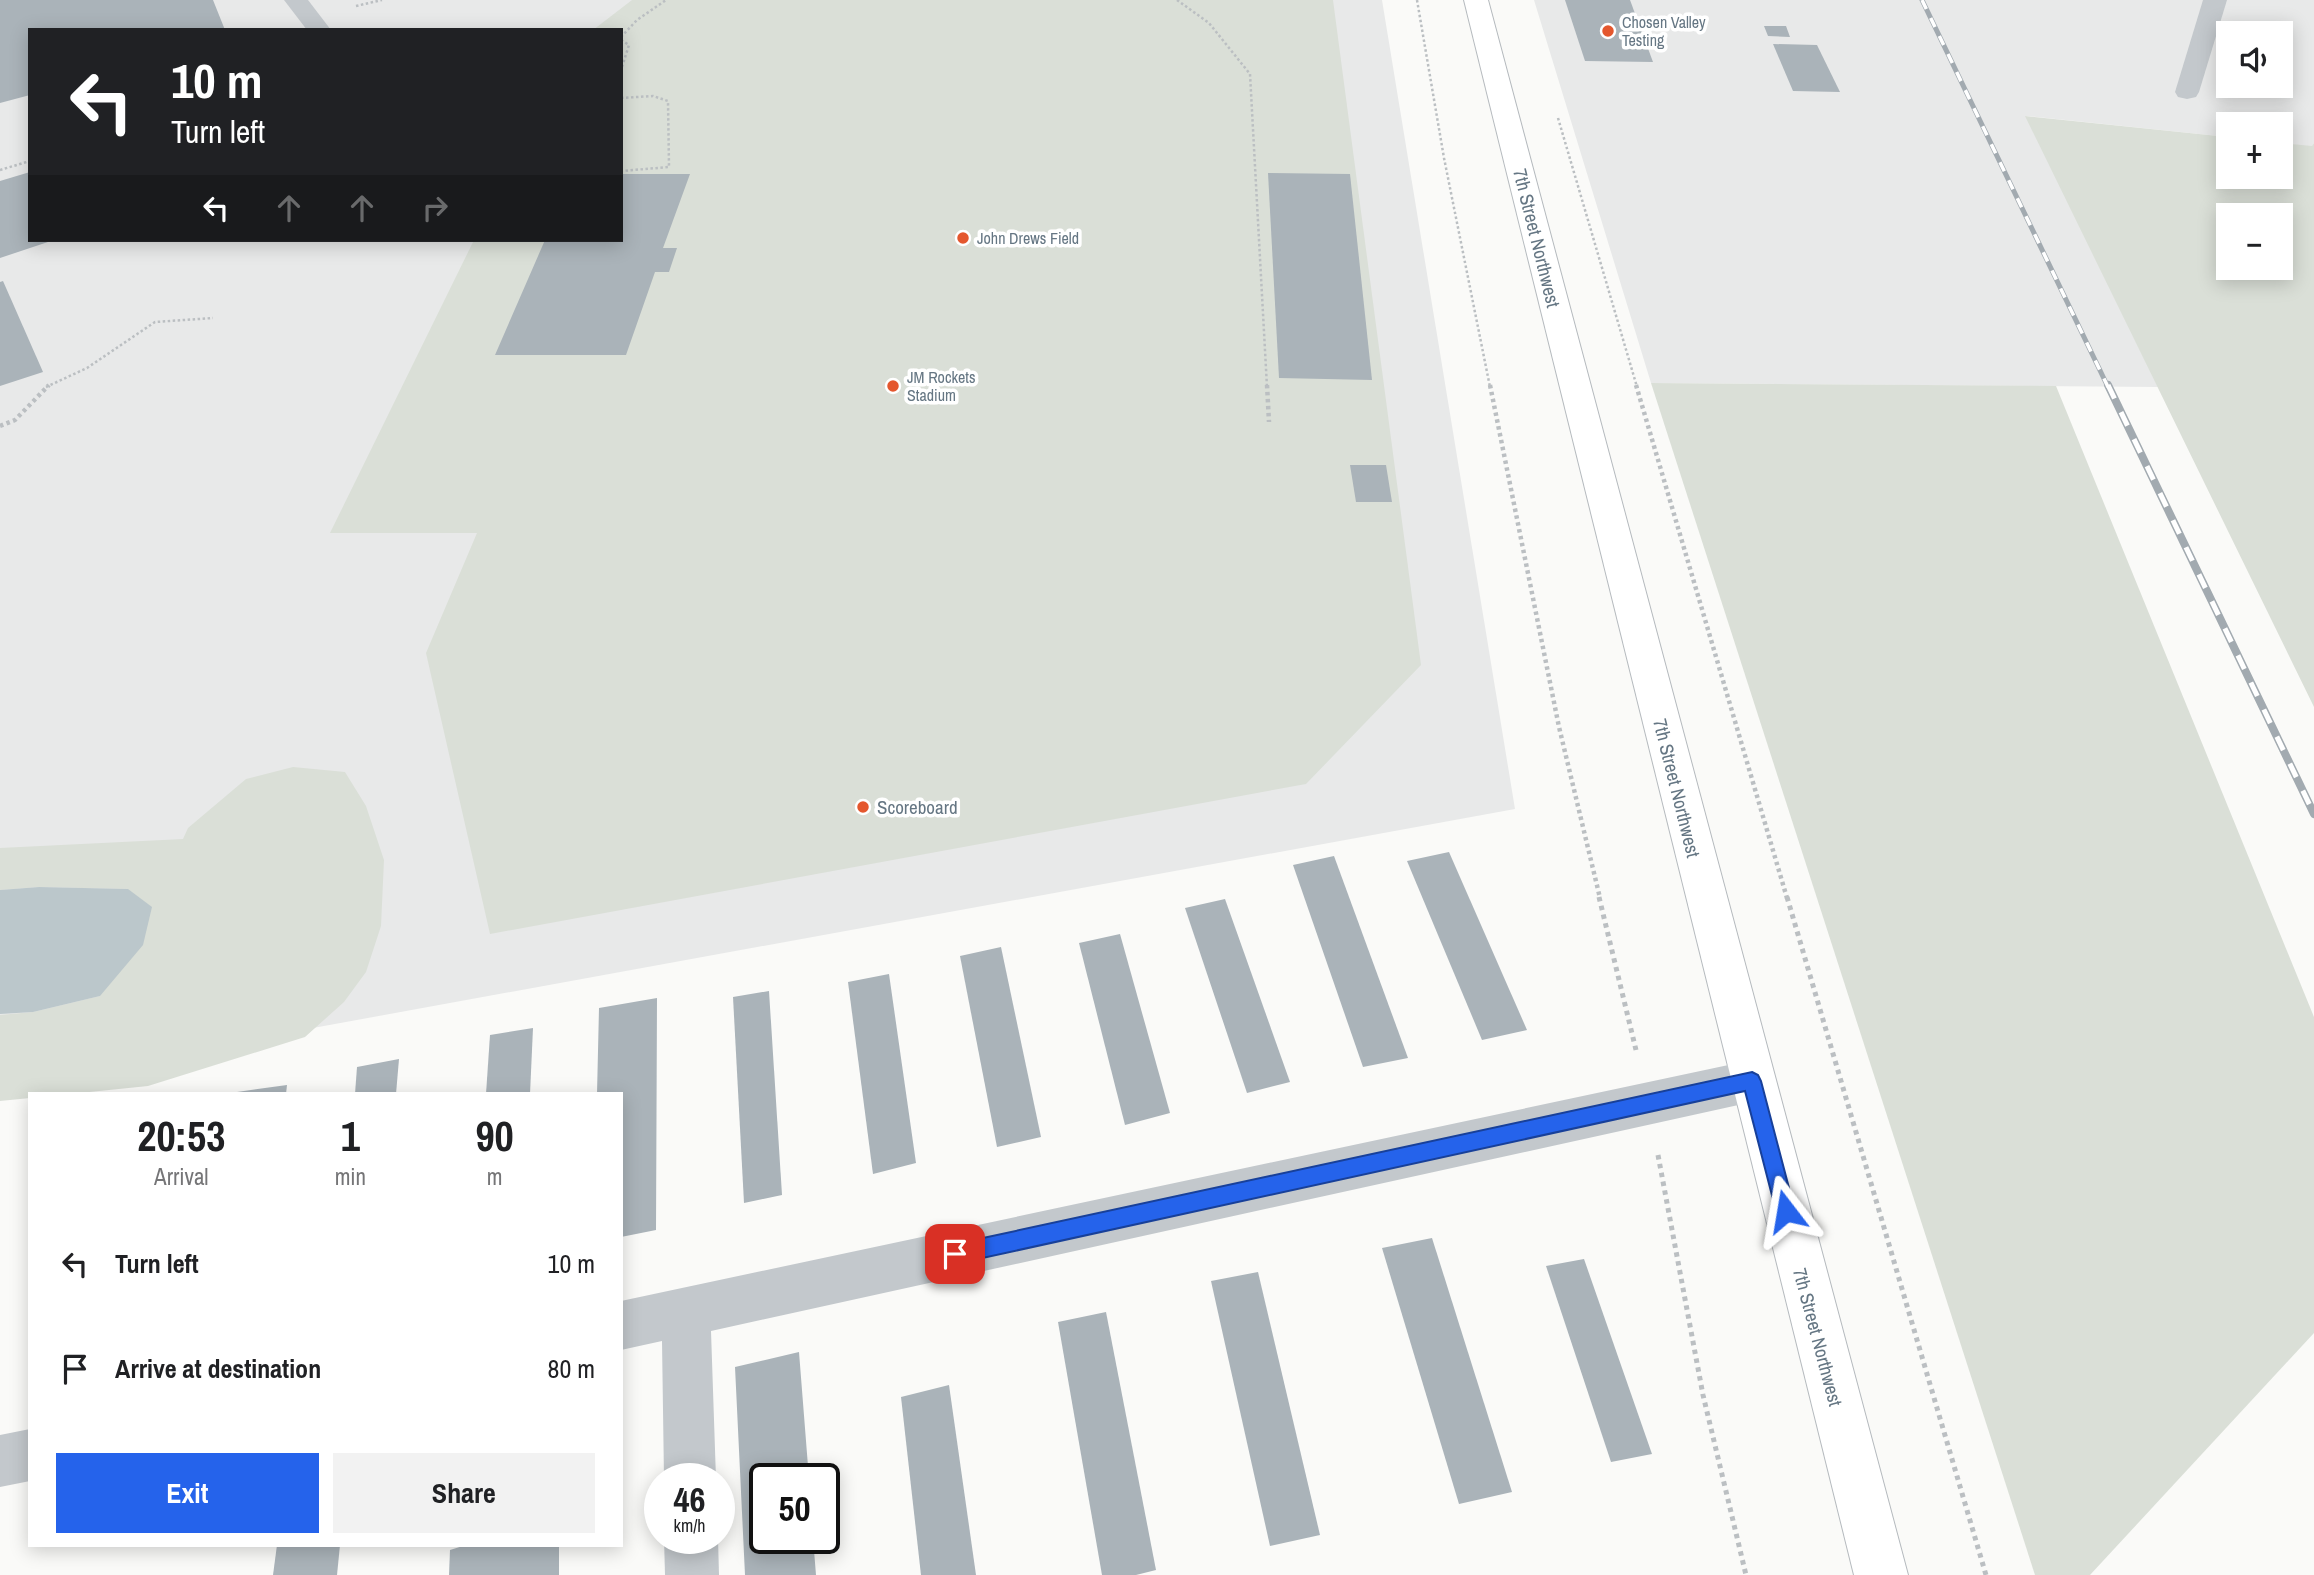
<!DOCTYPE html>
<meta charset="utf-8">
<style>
:root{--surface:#fff;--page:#f2f2f2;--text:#202124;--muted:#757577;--accent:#2563eb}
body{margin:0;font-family:"Archivo Narrow",sans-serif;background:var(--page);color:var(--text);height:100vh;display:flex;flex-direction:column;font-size:26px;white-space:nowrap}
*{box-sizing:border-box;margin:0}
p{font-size:23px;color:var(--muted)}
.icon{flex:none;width:38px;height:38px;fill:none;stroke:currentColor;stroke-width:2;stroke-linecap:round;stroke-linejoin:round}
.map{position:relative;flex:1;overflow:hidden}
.details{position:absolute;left:28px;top:1092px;width:595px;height:455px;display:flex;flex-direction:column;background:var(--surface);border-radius:0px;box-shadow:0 4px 18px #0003}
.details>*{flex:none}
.top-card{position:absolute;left:28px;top:28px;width:595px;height:214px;border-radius:0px;box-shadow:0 4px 18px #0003;background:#202124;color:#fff;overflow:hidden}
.controls{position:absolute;left:2216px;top:21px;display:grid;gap:14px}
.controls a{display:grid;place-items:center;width:77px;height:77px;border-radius:0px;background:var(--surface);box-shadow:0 4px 18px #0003;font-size:35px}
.speed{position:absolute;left:644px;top:1463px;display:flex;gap:14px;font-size:35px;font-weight:700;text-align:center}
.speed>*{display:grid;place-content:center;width:91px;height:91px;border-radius:50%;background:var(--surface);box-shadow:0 4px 18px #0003;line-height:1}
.speed small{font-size:18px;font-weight:400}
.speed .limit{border:4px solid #111;border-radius:10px;background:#fff;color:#111}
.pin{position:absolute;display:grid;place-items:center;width:60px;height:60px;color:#fff;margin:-30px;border-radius:14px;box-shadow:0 4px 10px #0006}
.me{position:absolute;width:77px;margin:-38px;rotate:346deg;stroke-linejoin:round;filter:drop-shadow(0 0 5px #0008)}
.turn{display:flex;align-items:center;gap:24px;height:147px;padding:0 28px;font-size:32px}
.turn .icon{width:91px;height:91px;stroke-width:2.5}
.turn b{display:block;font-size:49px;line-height:60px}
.lanes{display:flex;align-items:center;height:66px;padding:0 28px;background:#0003;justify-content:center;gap:35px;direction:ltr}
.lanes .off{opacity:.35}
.eta{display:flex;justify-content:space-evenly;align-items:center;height:119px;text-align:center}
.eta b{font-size:42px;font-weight:700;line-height:49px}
.action{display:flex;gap:14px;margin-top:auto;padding:14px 28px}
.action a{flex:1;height:80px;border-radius:0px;background:var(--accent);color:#fff;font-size:28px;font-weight:700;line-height:80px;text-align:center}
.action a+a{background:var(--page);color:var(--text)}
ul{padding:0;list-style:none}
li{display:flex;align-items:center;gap:21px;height:105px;padding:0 28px}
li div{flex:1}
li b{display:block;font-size:26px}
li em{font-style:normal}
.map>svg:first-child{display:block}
</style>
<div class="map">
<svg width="2314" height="1575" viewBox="0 0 2314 1575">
<rect width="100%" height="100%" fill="#fafaf8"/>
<!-- built -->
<g fill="#e8e9e9" fill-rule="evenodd">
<path d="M0,0H1382L1515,809L0,1085ZM30,30H621V240H30Z"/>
<path d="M1534,0H2314V143L2312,147L2280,143V124H2228V137L2026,116L2158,387L1651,383ZM2228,33H2280V86H2228Z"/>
</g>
<!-- green -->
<g fill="#dadfd7" fill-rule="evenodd">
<polygon points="632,0 1333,0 1421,665 1306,784 490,934 426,653 477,533 330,533 474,240 621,240 621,30 593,30"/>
<path d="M2025,116L2228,137V177H2280V143L2312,146L2314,143V707ZM2280,215V268H2228V215Z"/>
<polygon points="1651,383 2056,386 2314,1017 2314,1333 2090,1575 2035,1575"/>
<polygon points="293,767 345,772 366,806 384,860 381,926 366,972 344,1002 305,1037 148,1086 70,1094 30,1094 30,1098 0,1101 0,1015 33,1012 100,996 128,889 39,887 0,890 0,848 183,839 188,828 246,779"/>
</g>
<!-- water -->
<polygon fill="#bbc7cb" points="39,887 128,889 152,907 143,945 100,996 33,1012 0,1014 0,890"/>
<!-- building -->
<g fill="#aab3b9">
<polygon points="0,0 213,0 225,30 30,30 30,95 0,103"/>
<polygon points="1565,0 1630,0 1653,62 1585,61"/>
<polygon points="1764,26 1786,26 1790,37 1768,36"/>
<polygon points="1773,44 1817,45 1840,92 1793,91"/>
<polygon points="30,172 30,240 54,240 0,258 0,181"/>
<polygon points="1268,173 1350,174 1372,380 1279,378"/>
<polygon points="621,174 690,174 663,248 677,248 669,272 655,272 626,355 495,355 545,240 621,240"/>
<polygon points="3,281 43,372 0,386 0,282"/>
<polygon points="1350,465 1386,465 1392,502 1356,502"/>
<polygon points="1449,852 1527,1030 1482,1040 1407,861"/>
<polygon points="1334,856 1408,1058 1363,1067 1293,865"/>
<polygon points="1225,899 1290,1082 1247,1093 1185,908"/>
<polygon points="1120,934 1170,1113 1125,1125 1079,943"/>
<polygon points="1001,947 1041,1137 997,1147 960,956"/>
<polygon points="889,974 916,1163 873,1174 848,982"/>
<polygon points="769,991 782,1195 744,1203 733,997"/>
<polygon points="657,998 656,1230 621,1237 621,1094 597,1094 599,1008"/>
<polygon points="533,1028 530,1094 486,1094 490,1035"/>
<polygon points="399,1059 396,1094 355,1094 357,1067"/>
<polygon points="287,1085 286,1094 237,1094 237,1092"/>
<polygon points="1432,1238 1512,1492 1459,1504 1382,1248"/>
<polygon points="1584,1259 1652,1454 1611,1462 1546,1266"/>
<polygon points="1258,1272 1320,1535 1270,1546 1211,1281"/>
<polygon points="1106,1312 1156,1570 1136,1575 1102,1575 1058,1322"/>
<polygon points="799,1352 809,1479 765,1479 765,1538 813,1538 816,1575 745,1575 735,1367"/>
<polygon points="949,1385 976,1575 921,1575 901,1397"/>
<polygon points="277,1545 340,1545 337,1575 273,1575"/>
<polygon points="466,1545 559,1545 559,1575 449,1575 450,1550"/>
</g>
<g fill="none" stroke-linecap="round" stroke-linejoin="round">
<!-- major casing -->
<g stroke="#b5babe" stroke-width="2">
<polygon id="major" points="1464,0 1488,0 1908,1575 1854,1575"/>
</g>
<!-- path-far2 -->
<g stroke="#bbbfc2" stroke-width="2.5" stroke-dasharray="2.5 2.5" stroke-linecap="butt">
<polyline points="1177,0 1209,23 1250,74 1267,387"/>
<polyline points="1417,0 1444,158 1490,387"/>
<polyline points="356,6 382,0"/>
<polyline points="621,37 637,20 666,0"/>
<polyline points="621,40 629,45 621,70"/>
<polyline points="621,98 653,96 668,101 669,167 621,171"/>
<polyline points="1558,118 1637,387"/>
<polyline points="0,170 30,161"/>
<polyline points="46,387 87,368 155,322 213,318"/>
</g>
<!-- path-far1 -->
<g stroke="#bbbfc2" stroke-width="4.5" stroke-dasharray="3.5 3.5" stroke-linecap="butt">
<polyline points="1267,385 1269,422"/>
<polyline points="1490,385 1559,727 1600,898"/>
<polyline points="1636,385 1787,898"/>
<polyline points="0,426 15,420 49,385"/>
</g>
<!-- path -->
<g stroke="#bbbfc2" stroke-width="5" stroke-dasharray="4.5 4.5" stroke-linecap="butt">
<polyline points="1599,897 1636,1050"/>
<polyline points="1787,897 1986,1575"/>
<polyline points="1658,1155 1703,1395 1746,1575"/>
</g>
<!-- minor -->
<g fill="#c3c8cc" fill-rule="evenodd">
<polygon points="284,0 308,0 331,30 307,30"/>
<polygon points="2203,0 2227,0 2199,92 2196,97 2187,99 2178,97 2175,92"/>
<polygon points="1752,1060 1768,1066 1774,1081 1768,1096 1752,1102 711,1331 716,1479 664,1479 662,1341 621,1350 621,1301"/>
<polygon points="30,1429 30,1481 0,1487 0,1435"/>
<polygon points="664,1538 718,1538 719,1575 665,1575"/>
</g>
<!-- major -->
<use href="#major" fill="#fff" fill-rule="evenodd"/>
<!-- rail-far1 casing -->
<g stroke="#a2aab0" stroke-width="5">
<polyline id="rail-far1" points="1922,0 2108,387"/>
</g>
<!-- rail casing -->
<g stroke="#a2aab0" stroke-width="8">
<polyline id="rail" points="2108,385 2314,814"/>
</g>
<!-- rail-far1 -->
<use href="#rail-far1" stroke="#fff" stroke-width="3.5" stroke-dasharray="10" stroke-linecap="butt"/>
<!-- rail -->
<use href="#rail" stroke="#fff" stroke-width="5" stroke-dasharray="15" stroke-linecap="butt"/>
</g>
<!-- route -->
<polygon fill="#2563eb" stroke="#184099" stroke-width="2" points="1752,1072 1758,1075 1761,1081 1795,1211 1792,1218 1786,1220 1779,1218 1776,1211 1745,1091 955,1264 948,1261 945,1254 948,1247 955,1244"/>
<!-- markers -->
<g fill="#e4572e" stroke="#fff" stroke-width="2.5">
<circle cx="1608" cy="31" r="7"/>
<circle cx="963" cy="238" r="7"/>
<circle cx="893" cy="386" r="7"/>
<circle cx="863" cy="807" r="7"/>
</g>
<g text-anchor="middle" stroke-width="7" stroke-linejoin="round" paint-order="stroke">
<!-- far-poi labels -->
<g font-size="16" fill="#657683" stroke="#fff" text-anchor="start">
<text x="1622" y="28">Chosen Valley<tspan x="1622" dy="18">Testing</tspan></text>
<text x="977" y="244">John Drews Field</text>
<text x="907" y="383">JM Rockets<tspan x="907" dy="18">Stadium</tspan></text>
</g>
<!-- street labels -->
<g font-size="19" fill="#657683" stroke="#fff">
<text transform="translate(1537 238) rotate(76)" y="7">7th Street Northwest</text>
<text transform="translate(1677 788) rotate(76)" y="7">7th Street Northwest</text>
<text transform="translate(1818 1337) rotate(75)" y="7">7th Street Northwest</text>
</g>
<!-- poi labels -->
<g font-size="19" fill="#657683" stroke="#fff" text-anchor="start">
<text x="877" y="814">Scoreboard</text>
</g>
</g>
</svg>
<div class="controls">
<a><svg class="icon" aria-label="sound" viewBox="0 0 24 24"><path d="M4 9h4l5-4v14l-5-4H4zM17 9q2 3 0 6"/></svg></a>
<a>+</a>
<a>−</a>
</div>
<div class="speed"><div>46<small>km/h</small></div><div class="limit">50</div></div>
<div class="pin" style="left:955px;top:1254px;background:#d93025"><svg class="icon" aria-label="arrive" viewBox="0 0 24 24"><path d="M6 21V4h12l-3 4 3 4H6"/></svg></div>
<svg class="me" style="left:1786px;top:1211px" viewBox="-20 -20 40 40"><path d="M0-17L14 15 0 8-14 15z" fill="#2563eb" stroke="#fff" stroke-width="4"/></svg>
<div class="top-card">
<div class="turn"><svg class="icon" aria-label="left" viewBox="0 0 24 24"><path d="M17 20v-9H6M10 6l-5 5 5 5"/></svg><div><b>10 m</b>Turn left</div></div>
<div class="lanes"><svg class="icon" aria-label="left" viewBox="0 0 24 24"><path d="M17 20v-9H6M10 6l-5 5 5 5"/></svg><svg class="icon off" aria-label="ahead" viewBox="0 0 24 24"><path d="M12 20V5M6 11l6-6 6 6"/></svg><svg class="icon off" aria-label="ahead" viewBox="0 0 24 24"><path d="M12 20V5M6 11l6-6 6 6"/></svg><svg class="icon off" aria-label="right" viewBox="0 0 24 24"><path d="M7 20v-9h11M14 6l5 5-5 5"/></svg></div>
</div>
<section class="details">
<div class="eta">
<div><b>20:53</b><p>Arrival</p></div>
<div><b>1</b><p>min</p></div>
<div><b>90</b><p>m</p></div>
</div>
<ul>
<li><svg class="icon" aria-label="left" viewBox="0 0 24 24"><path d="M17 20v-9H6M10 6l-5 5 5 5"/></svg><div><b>Turn left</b></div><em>10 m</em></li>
<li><svg class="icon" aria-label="arrive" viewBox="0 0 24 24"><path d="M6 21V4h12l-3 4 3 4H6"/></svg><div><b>Arrive at destination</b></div><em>80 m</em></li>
</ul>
<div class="action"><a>Exit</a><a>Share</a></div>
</section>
</div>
